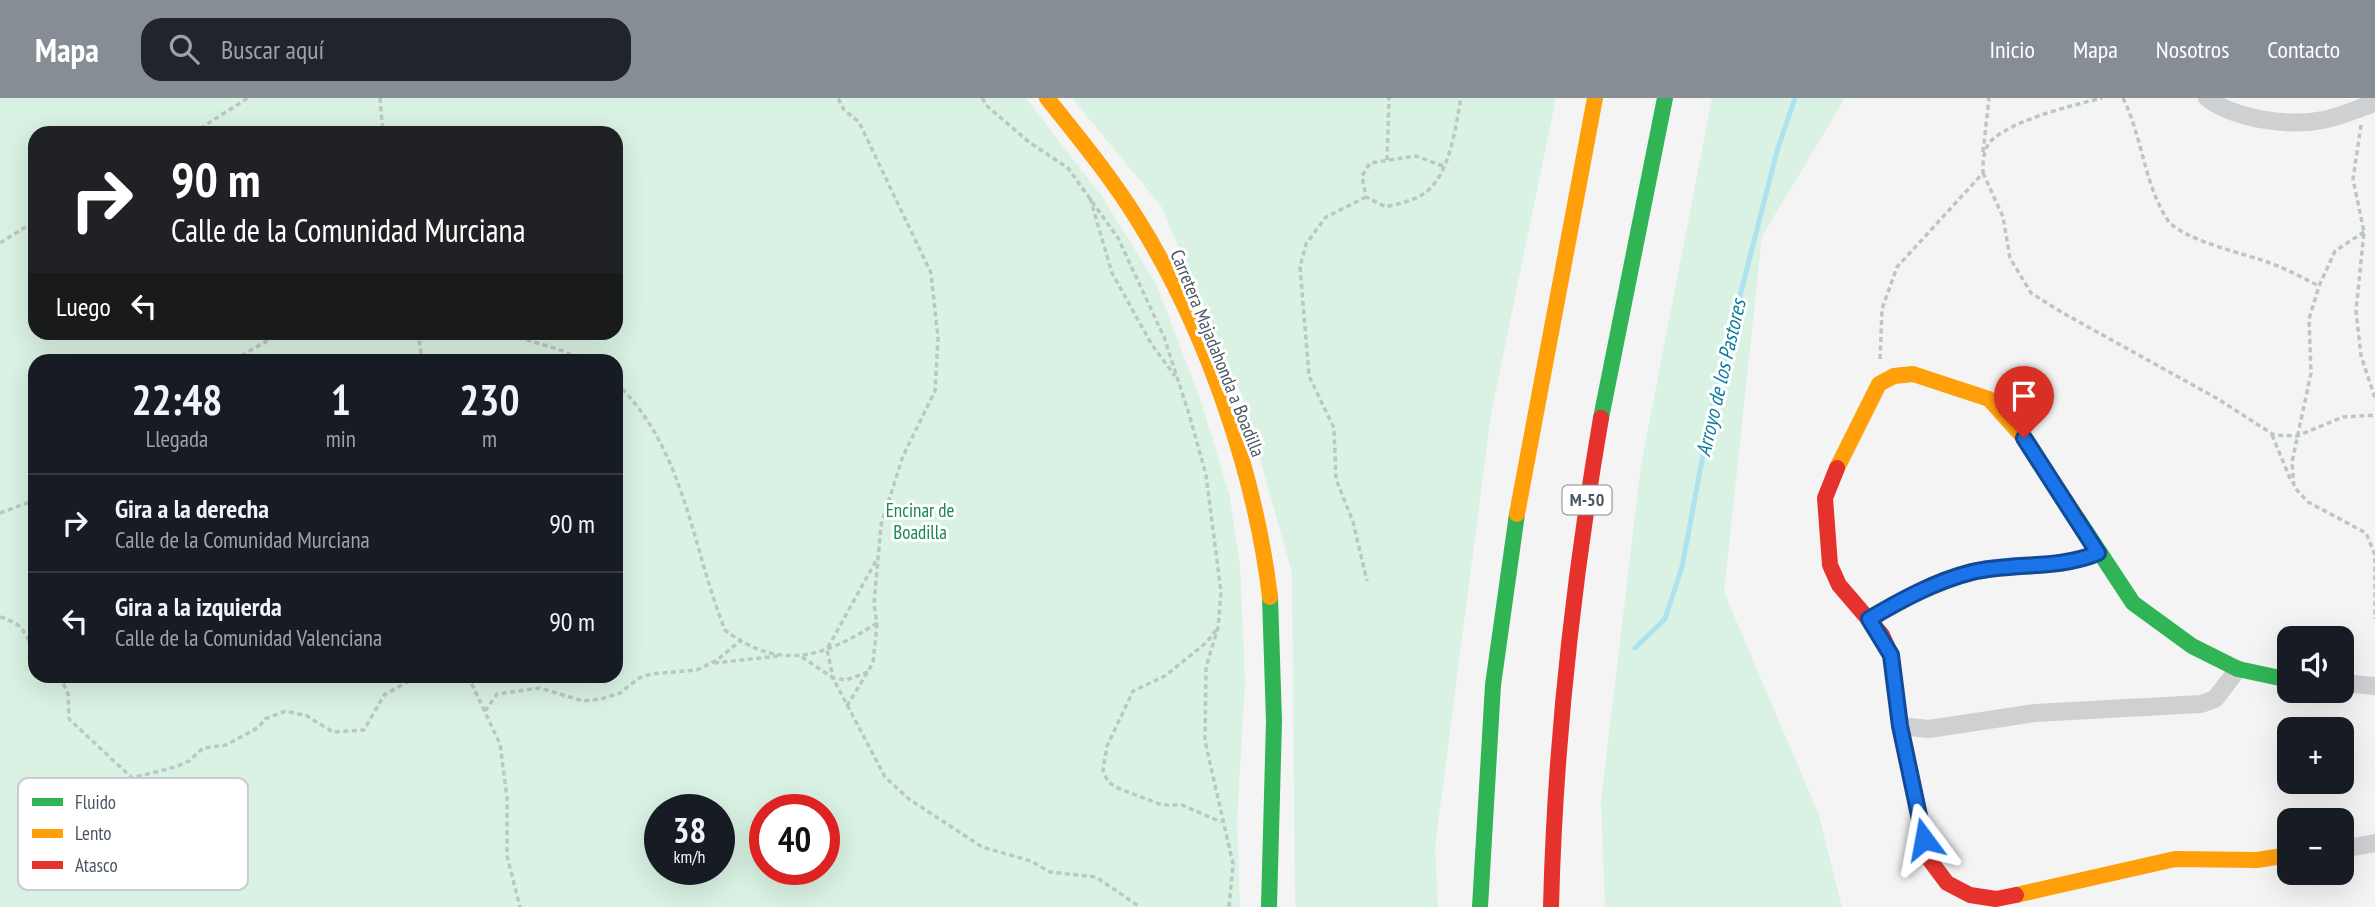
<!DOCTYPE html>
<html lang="es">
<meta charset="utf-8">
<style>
:root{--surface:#171b24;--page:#20242c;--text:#f1f3f6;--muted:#9ea1a6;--line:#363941;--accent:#868d94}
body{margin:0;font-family:"PT Sans Narrow",sans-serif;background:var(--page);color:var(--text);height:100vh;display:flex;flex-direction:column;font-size:26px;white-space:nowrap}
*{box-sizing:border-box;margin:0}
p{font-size:23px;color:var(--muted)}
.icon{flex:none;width:38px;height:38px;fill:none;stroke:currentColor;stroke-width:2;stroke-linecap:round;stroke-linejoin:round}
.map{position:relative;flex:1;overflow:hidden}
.panel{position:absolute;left:28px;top:256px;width:595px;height:329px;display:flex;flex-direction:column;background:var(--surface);border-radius:21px;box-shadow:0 7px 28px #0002}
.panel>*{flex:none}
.banner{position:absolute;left:28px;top:28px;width:595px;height:214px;border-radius:21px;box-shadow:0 7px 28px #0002;background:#202124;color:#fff;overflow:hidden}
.buttons{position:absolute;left:2277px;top:528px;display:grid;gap:14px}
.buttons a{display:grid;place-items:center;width:77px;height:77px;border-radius:14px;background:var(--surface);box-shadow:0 7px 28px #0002;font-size:35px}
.speed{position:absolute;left:644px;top:696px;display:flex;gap:14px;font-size:35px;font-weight:700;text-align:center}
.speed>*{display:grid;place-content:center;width:91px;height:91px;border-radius:50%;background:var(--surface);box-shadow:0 7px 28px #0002;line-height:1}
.speed small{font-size:18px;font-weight:400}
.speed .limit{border:10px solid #d22;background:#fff;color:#111}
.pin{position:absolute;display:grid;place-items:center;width:60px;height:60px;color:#fff;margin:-72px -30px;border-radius:50% 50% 50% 0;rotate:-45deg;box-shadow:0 0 7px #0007}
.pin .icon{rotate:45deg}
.me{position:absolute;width:77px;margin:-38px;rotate:347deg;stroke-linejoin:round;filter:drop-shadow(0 0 5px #0008)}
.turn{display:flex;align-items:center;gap:24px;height:147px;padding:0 28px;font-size:32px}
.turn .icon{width:91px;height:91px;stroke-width:2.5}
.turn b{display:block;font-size:49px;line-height:60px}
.then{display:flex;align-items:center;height:66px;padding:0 28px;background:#0003;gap:14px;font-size:26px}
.eta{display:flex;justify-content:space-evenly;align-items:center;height:119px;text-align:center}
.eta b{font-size:42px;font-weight:700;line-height:49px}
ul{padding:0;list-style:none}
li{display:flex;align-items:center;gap:21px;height:98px;padding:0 28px;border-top:2px solid var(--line)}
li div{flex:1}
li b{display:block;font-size:26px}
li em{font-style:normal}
header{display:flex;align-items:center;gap:42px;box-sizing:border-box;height:98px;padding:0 35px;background:var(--accent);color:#fff}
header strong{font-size:33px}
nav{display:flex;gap:38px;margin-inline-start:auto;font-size:24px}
.search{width:490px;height:63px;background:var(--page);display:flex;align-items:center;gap:18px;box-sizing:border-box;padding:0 24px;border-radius:21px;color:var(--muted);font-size:26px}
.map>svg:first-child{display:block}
</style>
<header>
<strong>Mapa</strong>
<div class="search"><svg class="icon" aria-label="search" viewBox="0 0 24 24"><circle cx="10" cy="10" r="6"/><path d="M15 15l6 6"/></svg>Buscar aquí</div>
<nav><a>Inicio</a><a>Mapa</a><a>Nosotros</a><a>Contacto</a></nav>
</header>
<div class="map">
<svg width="2375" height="809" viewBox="0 0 2375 809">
<rect width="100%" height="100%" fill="#f4f4f4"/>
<!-- green -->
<g fill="#d9f2e3" fill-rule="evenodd">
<path d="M0,0H1026L1103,100L1156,186L1199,297L1229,395L1240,467L1245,585L1237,722L1240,809H0ZM35,35H616V234H35ZM35,262H616V578H35ZM660,712H719V772H660ZM765,712H824V772H765Z"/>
<polygon points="1072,0 1556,0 1491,316 1435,749 1438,809 1295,809 1292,475 1243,300 1161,108"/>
<polygon points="1712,0 1845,0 1762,138 1724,494 1819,717 1842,809 1605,809 1601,703 1641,367"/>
</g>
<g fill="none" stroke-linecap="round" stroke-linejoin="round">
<!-- stream -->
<polyline stroke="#aee2f0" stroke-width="5" points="1635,550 1665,521 1682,469 1713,304 1777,53 1795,0"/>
<!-- path -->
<g stroke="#bcc7c4" stroke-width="3.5" stroke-dasharray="5 3.5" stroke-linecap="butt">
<polyline points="380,0 383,35"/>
<polyline points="982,0 988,9 1029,44 1068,70 1118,140 1164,239 1189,316 1206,377 1221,494 1218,530 1206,569 1205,643 1233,766 1229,809"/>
<path d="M2123,0C2142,38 2144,85 2167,121C2180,142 2247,156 2270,165C2287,171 2303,180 2319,188"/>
<polyline points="2361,27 2353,81 2364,134 2356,213 2361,258 2375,300"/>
<polyline points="193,35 248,0"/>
<polyline points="1983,54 1989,0"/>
<polyline points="1387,62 1389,0"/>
<path d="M1443,68L1416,58L1370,65L1362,78L1366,99L1386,109C1397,106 1408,104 1418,99C1450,84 1455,30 1461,0"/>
<polyline points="1983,75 2003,119 2010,160 2031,195 2063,215 2218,301 2274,337 2297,338 2343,319 2375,317"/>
<polyline points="1366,99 1326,119 1306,146 1300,169 1309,278 1334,330 1336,381 1353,424 1367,483"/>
<polyline points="1090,100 1112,175 1152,247 1175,278"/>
<polyline points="2364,134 2335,153 2319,188 2309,221 2311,275 2292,364 2294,389 2308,404 2366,435 2375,457 2375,521"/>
<polyline points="0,145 35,123"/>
<polyline points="418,234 422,262"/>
<polyline points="502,234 563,253 582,262"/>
<path d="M1880,261L1882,211L1897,169L1983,75C1983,62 1983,49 1994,40C2020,20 2070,8 2102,0"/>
<polyline points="234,262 282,234"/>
<path d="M616,285C684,348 692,450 725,532C780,574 824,559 877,525L874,506L881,427L903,358L935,293L938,240L931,175L859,24L844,12L838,0"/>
<polyline points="2272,337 2292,385"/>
<polyline points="0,415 35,402"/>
<path d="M0,519C26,527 22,533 35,553"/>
<polyline points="1216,532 1207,544 1165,578 1133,593 1107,648 1103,672 1108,684 1120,691 1162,707 1182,707 1221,724"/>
<polyline points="802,559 833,580 885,679 909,701 982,749 1031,763 1050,774 1096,779 1140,809"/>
<polyline points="714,565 779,558"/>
<polyline points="868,574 846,582 833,580 827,551 877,461"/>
<polyline points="60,578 68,596 69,621 132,680 175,669 189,663 203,650 226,647 259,629 265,621 286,613 307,618 333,634 364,632 384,597 418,578"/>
<polyline points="468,578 500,646 507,699 507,758 520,809"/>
<polyline points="847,608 873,565 877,526"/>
<polyline points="485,613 497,596 540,590 583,603 601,601 620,595 639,580 651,576 697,572 717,562 740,543"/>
</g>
<!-- street -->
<g stroke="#ced0d2" stroke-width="18">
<path d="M2207,0C2235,21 2288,29 2323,22C2340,19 2358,10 2375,5"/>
<path d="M1869,521C1901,502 1936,483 1972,474C2014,464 2057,472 2098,455"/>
<polyline points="2342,585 2375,588"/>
<polyline points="1900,628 1929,631 2035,615 2201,606 2215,601 2238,571"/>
<polyline points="2342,751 2375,745"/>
</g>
<!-- fast -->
<g stroke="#30b455" stroke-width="16">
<polyline points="1601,320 1665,0"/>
<polyline points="2077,420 2133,505 2192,548 2238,571 2289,582"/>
<polyline points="1269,809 1274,623 1270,499"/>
<polyline points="1480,809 1493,587 1517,416"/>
</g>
<!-- slow -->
<g stroke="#ff9f0a" stroke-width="16">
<path d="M1047,0C1079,40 1112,80 1139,124C1206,232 1255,374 1270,499"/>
<polyline points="1837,370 1879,286 1894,278 1913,276 1989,301 2024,340 2077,420"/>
<polyline points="1517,416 1595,0"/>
<polyline points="2016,797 2175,761 2257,762 2289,757"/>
</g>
<!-- jam -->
<g stroke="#e5322d" stroke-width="16">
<polyline points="1837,370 1825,400 1830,467 1839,487 1882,537 1891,557 1900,628 1929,761 1947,785 1970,797 1996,801 2016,797"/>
<path d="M1551,809C1555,644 1573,483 1601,320"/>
</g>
</g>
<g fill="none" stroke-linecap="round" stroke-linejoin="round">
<!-- route casing -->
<g stroke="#114b97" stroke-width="18">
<path id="route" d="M1924,741L1900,628L1891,557L1869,521C1901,502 1936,483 1972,474C2014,464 2057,472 2098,455L2024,340"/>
</g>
<!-- route -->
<use href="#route" stroke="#1a73e8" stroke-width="12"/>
</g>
<g text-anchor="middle" stroke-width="6" stroke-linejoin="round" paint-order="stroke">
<!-- shield labels -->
<rect fill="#fff" stroke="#808990" stroke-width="2" x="1562.5" y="387.5" width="49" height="29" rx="5"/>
<g font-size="18" font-weight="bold" fill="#4a5661">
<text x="1587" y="408">M-50</text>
</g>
<!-- street labels -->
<g font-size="19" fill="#4a5661" stroke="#fff">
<text transform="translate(1218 255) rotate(68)" y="7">Carretera Majadahonda a Boadilla</text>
</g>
<!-- park labels -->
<g font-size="19" fill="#17864f" stroke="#fff">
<text x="920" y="419">Encinar de<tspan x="920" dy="22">Boadilla</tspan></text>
</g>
<!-- water labels -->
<g font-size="21" font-style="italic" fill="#0c7c9b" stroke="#fff">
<text transform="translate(1721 280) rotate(-77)" y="7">Arroyo de los Pastores</text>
</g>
</g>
<!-- legend -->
<rect x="18" y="680" width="230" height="112" rx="10" fill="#fff" stroke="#c9ccd0" stroke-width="2"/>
<rect x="32" y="700" width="31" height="8" fill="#30b455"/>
<rect x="32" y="731" width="31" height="9" fill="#ff9f0a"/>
<rect x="32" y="763" width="31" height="8" fill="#e5322d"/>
<g font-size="19" fill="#4a5661">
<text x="75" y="711">Fluido</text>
<text x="75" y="742">Lento</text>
<text x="75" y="774">Atasco</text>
</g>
</svg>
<div class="buttons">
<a><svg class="icon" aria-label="sound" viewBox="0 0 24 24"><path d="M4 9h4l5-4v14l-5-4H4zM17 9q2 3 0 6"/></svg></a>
<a>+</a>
<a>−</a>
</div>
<div class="speed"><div>38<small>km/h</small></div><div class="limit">40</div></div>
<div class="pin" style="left:2024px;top:340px;background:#d93025"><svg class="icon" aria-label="arrive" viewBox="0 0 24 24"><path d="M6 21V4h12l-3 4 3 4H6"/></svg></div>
<svg class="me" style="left:1924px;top:741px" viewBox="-20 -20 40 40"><path d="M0-17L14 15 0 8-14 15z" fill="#1a73e8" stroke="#fff" stroke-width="4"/></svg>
<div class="banner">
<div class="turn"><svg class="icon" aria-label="right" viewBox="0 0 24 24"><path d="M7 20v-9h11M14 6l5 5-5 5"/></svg><div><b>90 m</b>Calle de la Comunidad Murciana</div></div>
<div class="then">Luego<svg class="icon" aria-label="left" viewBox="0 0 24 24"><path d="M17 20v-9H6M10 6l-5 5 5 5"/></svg></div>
</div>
<section class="panel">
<div class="eta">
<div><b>22:48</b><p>Llegada</p></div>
<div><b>1</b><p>min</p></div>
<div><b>230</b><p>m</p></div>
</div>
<ul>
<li><svg class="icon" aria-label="right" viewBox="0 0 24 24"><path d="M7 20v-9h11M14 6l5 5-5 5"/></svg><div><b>Gira a la derecha</b><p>Calle de la Comunidad Murciana</p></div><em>90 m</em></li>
<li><svg class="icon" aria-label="left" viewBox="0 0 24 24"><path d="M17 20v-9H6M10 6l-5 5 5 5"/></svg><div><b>Gira a la izquierda</b><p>Calle de la Comunidad Valenciana</p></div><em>90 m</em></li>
</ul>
</section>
</div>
